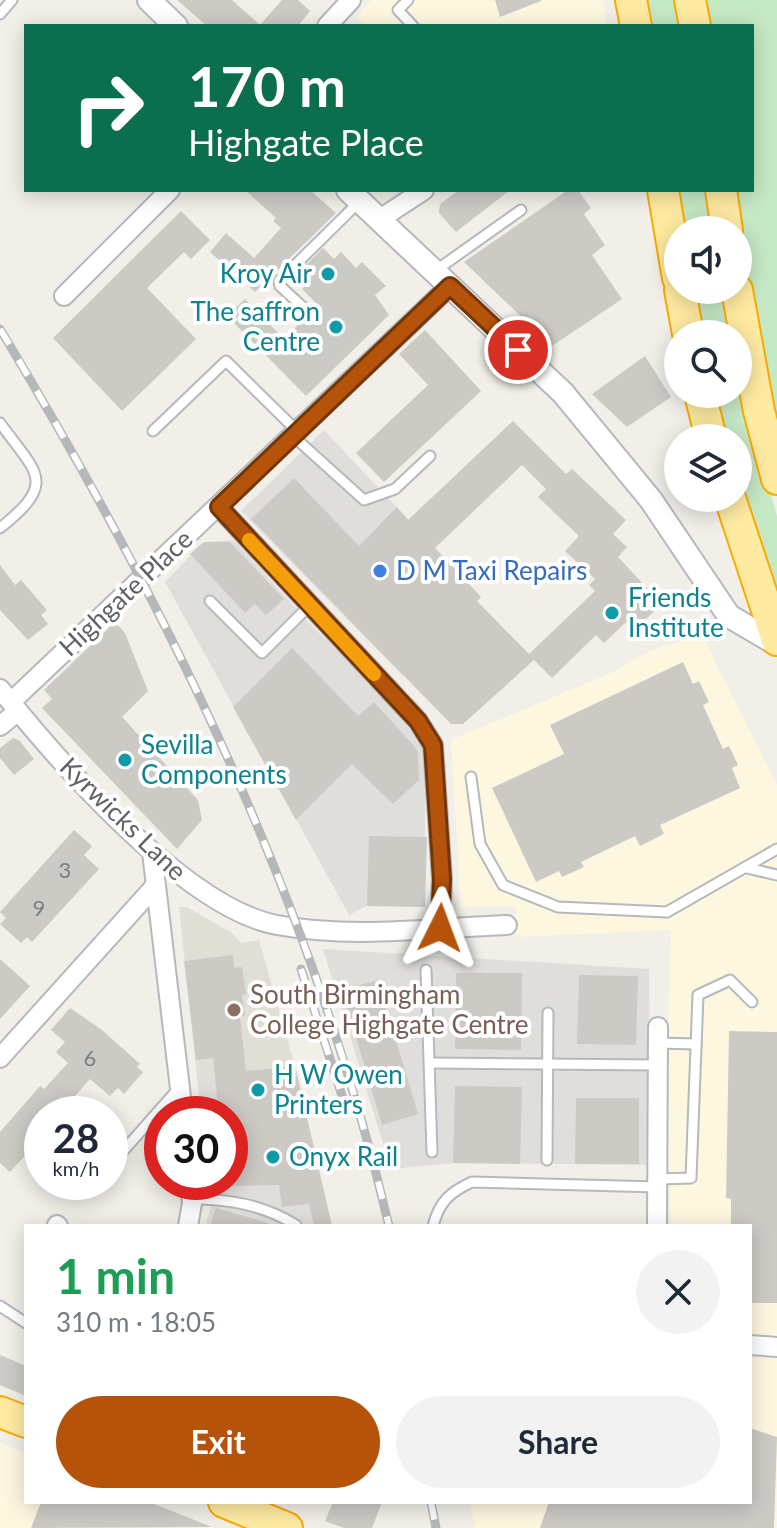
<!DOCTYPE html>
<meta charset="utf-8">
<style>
:root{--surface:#fff;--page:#f2f2f3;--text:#1f2937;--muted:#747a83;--accent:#b45309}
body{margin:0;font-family:Lato,sans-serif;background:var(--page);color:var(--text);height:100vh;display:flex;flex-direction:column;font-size:30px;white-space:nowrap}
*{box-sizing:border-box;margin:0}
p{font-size:26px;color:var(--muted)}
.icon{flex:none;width:44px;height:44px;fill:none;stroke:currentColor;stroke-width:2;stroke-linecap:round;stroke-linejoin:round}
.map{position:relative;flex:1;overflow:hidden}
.side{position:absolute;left:24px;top:1224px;width:728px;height:280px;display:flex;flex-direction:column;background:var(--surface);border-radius:0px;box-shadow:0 4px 20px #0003}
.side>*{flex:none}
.top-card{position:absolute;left:24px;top:24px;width:730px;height:168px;border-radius:0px;box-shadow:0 4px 20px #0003;background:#0b6e4f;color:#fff;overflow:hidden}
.fabs{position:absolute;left:664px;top:216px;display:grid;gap:16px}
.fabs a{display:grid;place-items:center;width:88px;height:88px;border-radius:50%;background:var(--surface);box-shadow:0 4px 20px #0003;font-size:40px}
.speed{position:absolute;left:24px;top:1096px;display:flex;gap:16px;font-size:40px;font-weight:700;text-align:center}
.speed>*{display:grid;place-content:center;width:104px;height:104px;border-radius:50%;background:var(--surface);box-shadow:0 4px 20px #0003;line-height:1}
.speed small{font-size:20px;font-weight:400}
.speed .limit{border:12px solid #d22;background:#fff;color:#111}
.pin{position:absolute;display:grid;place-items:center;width:68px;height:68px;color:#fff;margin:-34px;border:4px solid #fff;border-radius:50%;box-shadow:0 2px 8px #0007}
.me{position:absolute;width:88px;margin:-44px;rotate:3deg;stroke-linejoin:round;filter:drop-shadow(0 0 6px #0008)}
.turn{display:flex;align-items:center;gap:28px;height:168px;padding:0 32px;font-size:36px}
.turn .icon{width:104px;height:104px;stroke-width:2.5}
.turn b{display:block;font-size:56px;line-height:68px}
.round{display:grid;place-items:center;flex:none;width:84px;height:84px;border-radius:42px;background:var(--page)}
.headline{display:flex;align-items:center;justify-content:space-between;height:136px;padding:0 32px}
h1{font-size:48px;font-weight:700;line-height:60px;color:#1e9e55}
.primary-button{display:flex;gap:16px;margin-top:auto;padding:16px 32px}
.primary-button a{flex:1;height:92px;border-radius:48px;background:var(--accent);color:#fff;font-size:32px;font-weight:700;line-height:92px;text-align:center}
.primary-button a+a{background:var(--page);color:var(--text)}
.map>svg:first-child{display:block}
</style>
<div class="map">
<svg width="777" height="1528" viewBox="0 0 777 1528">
<rect width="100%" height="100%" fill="#f1efe8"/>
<!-- commercial -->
<g fill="#fef7e0">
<polygon points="371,0 603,0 606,20 604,26 366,26 357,17"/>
<polygon points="701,634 777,785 777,1528 475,1528 470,1502 750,1502 750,1226 671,1226 666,1102 671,930 516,937 516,906 461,907 451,740 607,675 646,653"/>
<polygon points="0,1443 26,1453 26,1502 147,1502 211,1528 0,1528"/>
</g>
<!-- industrial -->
<g fill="#e0deda">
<polygon points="324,430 481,597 402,675 241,511"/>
<polygon points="234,540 313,627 383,694 425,750 425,907 367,906 349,915 165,582 204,542"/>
<polygon points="323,949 649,969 651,1165 453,1163 391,1169"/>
<polygon points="295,1066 332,1226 205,1226 212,1203 209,1182 230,1182 230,1114 201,1114 197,1077"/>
</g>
<!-- education -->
<polygon fill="#e1ded6" points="179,907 187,907 232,933 241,943 259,940 295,1066 197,1077"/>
<!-- green -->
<g fill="#c5e8c5">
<polygon points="641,0 677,0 681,26 647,26"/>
<polygon points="704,0 777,0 777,422 745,294 731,190 752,190 752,26 708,26"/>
<polygon points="675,190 706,190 714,230 681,230"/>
<polygon points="691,290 725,290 733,334 700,334"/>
<polygon points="738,363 746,407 777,516 777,608 738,486 738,438 722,438 711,394 738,394"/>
</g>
<!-- building -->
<g fill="#cccac5" fill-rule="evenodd">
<polygon points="177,0 232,0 260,25 282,0 298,0 310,11 298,26 207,26"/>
<polygon points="495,0 541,0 541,1 500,17"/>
<polygon points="245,190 310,190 336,213 255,292 210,252 226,233 254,258 281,228 273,221 276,218"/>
<polygon points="459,190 510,190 456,232 439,213 440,204"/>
<polygon points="568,190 578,190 591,208 584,214 605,245 592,255 622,299 552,346 464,262"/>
<polygon points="181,211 210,240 191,259 184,252 147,288 196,339 122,411 53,338"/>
<polygon points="323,248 334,259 341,252 356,268 362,262 386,286 375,295 389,315 306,396 227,316 245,299 284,339 318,305 302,289 311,280 301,270"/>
<polygon points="425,330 481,391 384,482 356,453 428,385 399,354"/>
<polygon points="645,356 671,397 627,427 592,394"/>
<path d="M513,421L566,474L572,469L626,520L613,534L627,547L618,557L662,604L633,631L625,623L604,643L596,635L552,678L534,660L463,724H451L251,519L294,478L359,546L397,507L408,520ZM522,465L546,489L538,497L579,536L565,551L595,579L589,585L595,591L529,654L477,601L481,597L435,548Z"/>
<polygon points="204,542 230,542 284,599 266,615 255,604 245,613 190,554"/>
<polygon points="0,565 15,585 21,580 47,610 41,615 48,624 28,640 0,610"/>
<polygon points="115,622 125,633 148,691 122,717 198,800 202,820 177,849 42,708 52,699 44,690"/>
<polygon points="292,648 358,716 374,702 413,745 418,752 419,780 393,804 352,764 296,820 233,707"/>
<polygon points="683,662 693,684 699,681 709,702 703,705 723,749 729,746 738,765 732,768 740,788 660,825 664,834 640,846 635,836 581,862 584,867 562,877 559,871 536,882 492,788 564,754 550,725"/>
<polygon points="13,738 19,740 34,759 14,775 0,758 0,748"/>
<polygon points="74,830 92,846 84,855 99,869 32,942 27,937 21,943 0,924 6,918 0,912"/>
<polygon points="369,836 427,837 425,907 367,906"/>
<polygon points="233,955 234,968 242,967 246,994 242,995 245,1016 240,1016 246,1071 295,1066 332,1226 314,1226 309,1204 282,1207 279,1185 230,1186 230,1106 218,1108 213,1058 196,1060 184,961"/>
<polygon points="0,959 30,986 0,1019"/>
<polygon points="456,973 522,973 521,1050 455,1049"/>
<polygon points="579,975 638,976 636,1045 577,1044"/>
<polygon points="378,980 418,1114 382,1125 342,990"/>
<polygon points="70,1008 102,1030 140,1064 137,1067 143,1072 124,1094 118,1088 110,1096 90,1079 59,1114 42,1114 42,1137 10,1172 0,1163 0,1132 40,1086 44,1089 68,1063 56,1052 65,1042 51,1030"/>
<polygon points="729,1031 777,1032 777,1303 750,1303 750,1226 731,1226 731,1199 726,1198"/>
<polygon points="455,1086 522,1087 520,1164 453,1163"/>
<polygon points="576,1098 639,1098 639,1164 575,1164"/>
<polygon points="216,1208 268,1223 267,1226 210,1226"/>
<polygon points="0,1355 26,1366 26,1396 0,1385"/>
<polygon points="750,1428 777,1437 774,1528 540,1528 549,1502 750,1502"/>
<polygon points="41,1502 149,1502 212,1527 31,1528"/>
<polygon points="333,1502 382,1502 372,1528 344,1528 325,1521"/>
</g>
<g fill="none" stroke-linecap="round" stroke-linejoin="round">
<!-- service casing -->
<g stroke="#b5b8bc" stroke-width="13">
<g id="service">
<polyline points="408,0 398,10 413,26"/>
<polyline points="0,14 12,0"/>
<polyline points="435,271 521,210"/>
<polyline points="304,308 280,286 279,281 360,201"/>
<path d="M0,423C37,474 58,482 0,528"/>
<polyline points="153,431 226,361 298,432"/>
<polyline points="293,436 364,500 395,489 430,456"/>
<polyline points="210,601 262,653 310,605"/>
<polyline points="471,777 480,844 503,885 558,907 667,912 777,849"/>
<polyline points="747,868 777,875"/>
<polyline points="426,970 432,1152"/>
<polyline points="658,1043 696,1044"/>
<polyline points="432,1063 658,1065"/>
<polyline points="547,1160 548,1013"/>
<polyline points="110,1166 178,1089"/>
<polyline points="658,1179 691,1178 698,995 730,980 752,1002"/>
<path d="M192,1199C230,1199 263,1205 296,1225"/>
<path d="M433,1226C439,1202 450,1192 472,1182L658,1187"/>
<polyline points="0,1306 26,1323"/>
</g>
</g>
<!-- minor casing -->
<g stroke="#b5b8bc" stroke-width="22">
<g id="minor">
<polyline points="327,26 351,0"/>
<polyline points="380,219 424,190"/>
<polyline points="64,296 170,190"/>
<polyline points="219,507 418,721 433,745 442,879 440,928"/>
<path d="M0,689C58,761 185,908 277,925C353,939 430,928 507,925"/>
<polyline points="11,702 450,286"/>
<polyline points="0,726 18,711"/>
<polyline points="152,852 183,1114"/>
<polyline points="0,1058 155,886"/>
<polyline points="57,1225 58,1226"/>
<polyline points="188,1226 192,1203 190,1182"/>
<polyline points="657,1226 658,1027"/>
<polyline points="750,1345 777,1347"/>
</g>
</g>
<!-- tertiary casing -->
<g stroke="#b5b8bc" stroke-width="26">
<g id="tertiary">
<polyline points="149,0 176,26"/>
<polyline points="348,190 563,393 651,500 729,616 777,644"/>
</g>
</g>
<!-- trunk casing -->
<g stroke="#f9ab00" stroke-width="34">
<g id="trunk">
<polyline points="631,0 636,26"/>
<polyline points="690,0 695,26"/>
<polyline points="663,190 678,278"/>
<polyline points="721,190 727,230"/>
<polyline points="680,290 688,334"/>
<polyline points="737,290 759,411 777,479"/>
<polyline points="700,394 711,438"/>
<polyline points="730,498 777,640"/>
<polyline points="0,1412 26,1422"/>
<polyline points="224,1502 287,1528"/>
</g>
</g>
<!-- service -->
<use href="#service" stroke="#fff" stroke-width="9"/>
<!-- minor -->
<use href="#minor" stroke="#fff" stroke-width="18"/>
<!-- tertiary -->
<use href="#tertiary" stroke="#fff" stroke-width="22"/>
<!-- trunk -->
<use href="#trunk" stroke="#feeaa1" stroke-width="30"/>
<!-- rail casing -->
<g stroke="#b6b7b8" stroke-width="9">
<g id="rail">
<path d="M0,329C169,609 314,906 389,1226"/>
<polyline points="301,969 344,1102"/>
<polyline points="431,1502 436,1528"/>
</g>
</g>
<!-- rail -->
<use href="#rail" stroke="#fff" stroke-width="6" stroke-dasharray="18" stroke-linecap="butt"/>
</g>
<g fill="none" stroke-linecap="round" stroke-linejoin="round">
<!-- route casing -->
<g stroke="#753606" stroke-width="20">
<polyline id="route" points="440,928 442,879 433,745 418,721 219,507 450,286 518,350"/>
</g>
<!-- route -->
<use href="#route" stroke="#b45309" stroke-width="14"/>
<!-- slow -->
<polyline stroke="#f59e0b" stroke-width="14" points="249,540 374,674"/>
</g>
<!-- markers -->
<g fill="#0f9aa8" stroke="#fff" stroke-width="3">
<circle cx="328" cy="274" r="8"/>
<circle cx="336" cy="327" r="8"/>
<circle cx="612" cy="613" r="8"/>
<circle cx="125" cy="760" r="8"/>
<circle cx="258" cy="1090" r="8"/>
<circle cx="273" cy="1157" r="8"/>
</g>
<circle fill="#3f7fe0" stroke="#fff" stroke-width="3" cx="380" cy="571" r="8"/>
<circle fill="#8d6e63" stroke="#fff" stroke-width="3" cx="234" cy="1010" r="8"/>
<g text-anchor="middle" stroke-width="8" stroke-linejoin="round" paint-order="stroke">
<!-- number labels -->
<g font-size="22" fill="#7a7d7f">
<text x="65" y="878">3</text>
<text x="39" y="916">9</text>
<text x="90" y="1066">6</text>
</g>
<!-- culture labels -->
<g font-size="26" fill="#0d838f" stroke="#fff" text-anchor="start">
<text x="312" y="283" text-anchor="end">Kroy Air</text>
<text x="320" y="321" text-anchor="end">The saffron<tspan x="320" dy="30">Centre</tspan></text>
<text x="628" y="607">Friends<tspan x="628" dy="30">Institute</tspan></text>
<text x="141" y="754">Sevilla<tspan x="141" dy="30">Components</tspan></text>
<text x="274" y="1084">H W Owen<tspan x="274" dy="30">Printers</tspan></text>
<text x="289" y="1166">Onyx Rail</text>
</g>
<!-- shop labels -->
<g font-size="26" fill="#366cbe" stroke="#fff" text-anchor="start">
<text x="396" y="580">D M Taxi Repairs</text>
</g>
<!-- street labels -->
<g font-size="26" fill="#5f6368" stroke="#fff">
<text transform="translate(126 593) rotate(-43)" y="9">Highgate Place</text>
<text transform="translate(123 819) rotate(44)" y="9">Kyrwicks Lane</text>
</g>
<!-- education labels -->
<g font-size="26" fill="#785e54" stroke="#fff" text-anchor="start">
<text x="250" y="1004">South Birmingham<tspan x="250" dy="30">College Highgate Centre</tspan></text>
</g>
</g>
</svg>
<div class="fabs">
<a><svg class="icon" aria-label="sound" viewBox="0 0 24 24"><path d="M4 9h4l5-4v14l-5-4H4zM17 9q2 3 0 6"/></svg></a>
<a><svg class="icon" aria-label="search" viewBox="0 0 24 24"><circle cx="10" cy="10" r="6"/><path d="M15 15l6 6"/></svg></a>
<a><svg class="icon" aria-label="layers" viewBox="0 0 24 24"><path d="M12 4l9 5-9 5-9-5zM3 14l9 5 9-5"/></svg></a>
</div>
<div class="speed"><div>28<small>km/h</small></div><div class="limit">30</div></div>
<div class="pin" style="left:518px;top:350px;background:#d93025"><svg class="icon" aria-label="arrive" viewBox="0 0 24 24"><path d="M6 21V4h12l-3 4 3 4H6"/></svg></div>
<svg class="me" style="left:440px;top:928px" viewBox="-20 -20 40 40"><path d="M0-17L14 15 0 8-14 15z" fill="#b45309" stroke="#fff" stroke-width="4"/></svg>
<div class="top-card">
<div class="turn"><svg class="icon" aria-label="right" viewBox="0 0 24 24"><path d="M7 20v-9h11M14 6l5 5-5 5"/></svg><div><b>170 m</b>Highgate Place</div></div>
</div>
<section class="side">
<div class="headline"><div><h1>1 min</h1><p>310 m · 18:05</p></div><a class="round"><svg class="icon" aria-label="close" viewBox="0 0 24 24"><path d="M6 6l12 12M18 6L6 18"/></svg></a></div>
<div class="primary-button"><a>Exit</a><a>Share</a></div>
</section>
</div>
